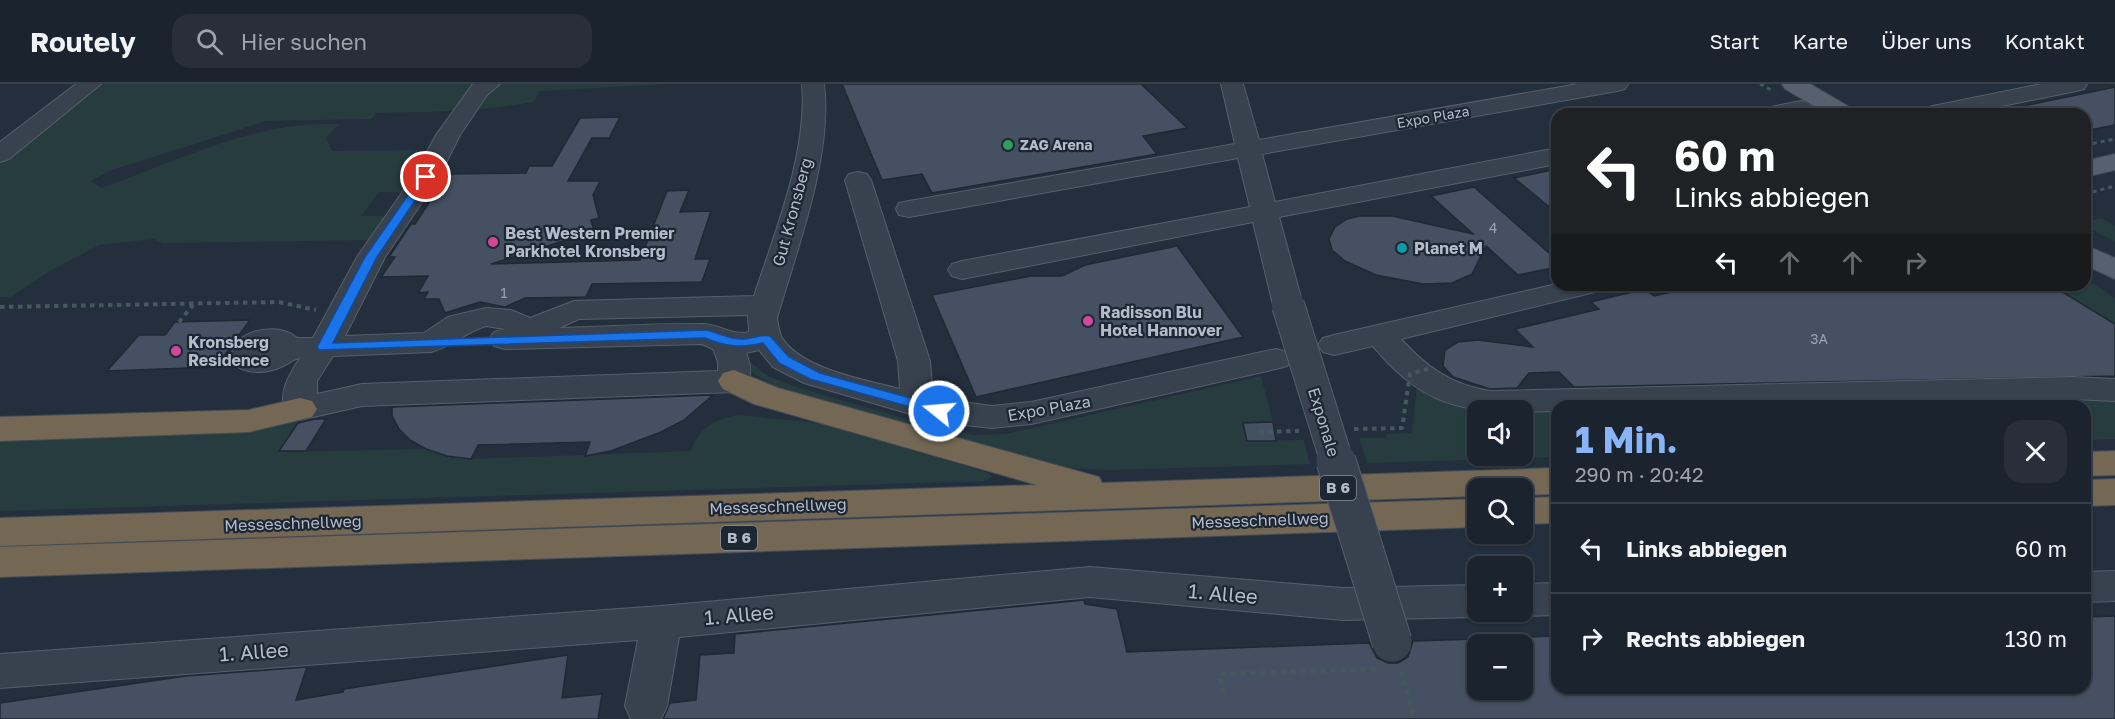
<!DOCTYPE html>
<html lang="de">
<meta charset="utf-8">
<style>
:root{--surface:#1b232e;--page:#282f3a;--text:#f1f3f6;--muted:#a0a4aa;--line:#39404a;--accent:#8ab4f8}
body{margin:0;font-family:"Golos Text",sans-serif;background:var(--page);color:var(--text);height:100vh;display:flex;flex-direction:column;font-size:22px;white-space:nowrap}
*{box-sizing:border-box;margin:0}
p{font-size:20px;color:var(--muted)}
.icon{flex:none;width:33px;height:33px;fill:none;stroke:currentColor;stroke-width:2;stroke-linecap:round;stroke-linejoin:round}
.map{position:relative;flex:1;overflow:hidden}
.panel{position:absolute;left:1551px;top:316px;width:540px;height:294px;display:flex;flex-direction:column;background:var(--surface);border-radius:18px;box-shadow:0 2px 4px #0004,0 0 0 2px var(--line)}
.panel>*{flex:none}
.guide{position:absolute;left:1551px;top:24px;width:540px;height:183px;border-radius:18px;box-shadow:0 2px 4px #0004,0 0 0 2px var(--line);background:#202124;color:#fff;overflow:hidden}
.tools{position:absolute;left:1467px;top:316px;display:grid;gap:12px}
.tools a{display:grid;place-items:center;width:66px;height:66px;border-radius:12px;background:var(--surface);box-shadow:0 2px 4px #0004,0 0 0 2px var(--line);font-size:30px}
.pin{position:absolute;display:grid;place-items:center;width:51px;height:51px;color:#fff;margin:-26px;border:3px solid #fff;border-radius:50%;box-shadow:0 2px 6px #0007}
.me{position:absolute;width:66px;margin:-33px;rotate:287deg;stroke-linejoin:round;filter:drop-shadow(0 0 4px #0008)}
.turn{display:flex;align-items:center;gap:21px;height:126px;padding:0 24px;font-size:27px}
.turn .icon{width:78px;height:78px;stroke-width:2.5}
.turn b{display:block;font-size:42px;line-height:51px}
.lanes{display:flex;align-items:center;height:57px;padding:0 24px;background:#0003;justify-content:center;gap:30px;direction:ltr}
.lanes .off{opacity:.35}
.round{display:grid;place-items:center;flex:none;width:63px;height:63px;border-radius:18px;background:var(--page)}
.overview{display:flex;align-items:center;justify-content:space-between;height:102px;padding:0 24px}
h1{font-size:36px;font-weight:700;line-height:45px;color:var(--accent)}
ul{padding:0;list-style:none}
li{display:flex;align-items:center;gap:18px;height:90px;padding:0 24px;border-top:2px solid var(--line)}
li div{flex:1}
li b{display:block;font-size:22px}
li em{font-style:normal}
header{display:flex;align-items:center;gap:36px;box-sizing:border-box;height:84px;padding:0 30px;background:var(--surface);border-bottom:2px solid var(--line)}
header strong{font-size:28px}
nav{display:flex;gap:33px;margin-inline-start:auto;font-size:21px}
.search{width:420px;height:54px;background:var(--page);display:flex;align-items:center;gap:15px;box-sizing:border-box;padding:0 21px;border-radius:18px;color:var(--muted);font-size:22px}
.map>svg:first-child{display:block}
</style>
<header>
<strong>Routely</strong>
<div class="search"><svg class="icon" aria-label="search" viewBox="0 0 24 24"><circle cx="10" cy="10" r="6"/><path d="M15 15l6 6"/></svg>Hier suchen</div>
<nav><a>Start</a><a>Karte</a><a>Über uns</a><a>Kontakt</a></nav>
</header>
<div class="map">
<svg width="2115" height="635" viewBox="0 0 2115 635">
<rect width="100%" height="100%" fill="#242f3e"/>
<!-- green -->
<g fill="#263c3f" fill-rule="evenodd">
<path d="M99,0H668L540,7L533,18C481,28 429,28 376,29L371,35L266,37L109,87L91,97L101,104C178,77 256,36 339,40L326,54L332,67L420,66L424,72L422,85L405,108H379L361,132H388L371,156L163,159L154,155L99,161L54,185L10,213H0V77Z"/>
<polygon points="2101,134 2115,142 2115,158 2085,142 2085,138"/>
<polygon points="2085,195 2115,214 2115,240 2051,201 2085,201"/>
<polygon points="746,275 768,292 799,304 938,344 975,351 1005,350 1042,342 1261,292 1273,338 1244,339 1247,357 1304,356 1310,380 1108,386 1062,384 831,323 776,303 751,288 743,277"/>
<path d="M1417,300L1557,323V373L1367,379L1359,354H1387L1386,350L1412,349ZM1478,327H1522V372H1478Z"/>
<polygon points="2115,311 2115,355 2085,356 2085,322 1615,322"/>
<path d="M737,331L820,339L989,389L991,393L984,397L0,427V349L300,333L279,368L426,365L471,375L691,367C699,344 713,336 737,331Z"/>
</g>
<!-- building -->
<g fill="#455162" stroke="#1f2835" stroke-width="1.5">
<polygon points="842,0 1141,0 1187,44 1143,52 1157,70 932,109 922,90 882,96"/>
<polygon points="2115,3 2115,41 2085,47 2085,30 2029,30 2028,21"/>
<polygon points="620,33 609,54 592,54 568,97 600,97 593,111 599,134 591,136 594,147 491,180 640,176 667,107 689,106 680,128 711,127 695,175 710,175 702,198 592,200 586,213 525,214 505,223 480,218 445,229 439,215 424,215 428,208 418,209 428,192 381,193 395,173 389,173 411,140 415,140 448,90 526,89 529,82 552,82 580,34"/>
<polygon points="1557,85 1557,129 1514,94"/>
<polygon points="1474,103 1557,176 1557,183 1518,191 1486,162 1472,190 1452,199 1423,200 1376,191 1345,177 1332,166 1329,155 1335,143 1347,135 1360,132 1392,132 1473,150 1431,112"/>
<polygon points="1177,162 1243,253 976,313 932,211 1031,192 1062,192 1085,181"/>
<polygon points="1702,201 2051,201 2115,240 2115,292 1574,303 1559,288 1529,289 1517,304 1490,305 1453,293 1443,282 1445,266 1458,258 1478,256 1533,263 1515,245 1599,225 1591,218 1645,205 1654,212"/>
<polygon points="250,236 216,283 107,287 139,251 165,251 175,238"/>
<polygon points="713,311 684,336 661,348 611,367 585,372 590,358 478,361 471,375 447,372 426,365 410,356 399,345 392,332 392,323"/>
<polygon points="315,335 326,335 306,367 279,367 298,339"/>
<polygon points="1273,338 1276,357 1247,357 1243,339"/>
<polygon points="1084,516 1085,520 1117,525 1127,568 1369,559 1377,574 1388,579 1398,579 1408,573 1413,557 1478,555 1478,606 1522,606 1522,553 1557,552 1557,604 2085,604 2085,533 2115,532 2115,635 663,635 670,619 696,616 700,571 734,569 735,550"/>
<polygon points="568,571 562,614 602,610 598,635 0,635 0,619 186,592 307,583 296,616 343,608 344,605"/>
</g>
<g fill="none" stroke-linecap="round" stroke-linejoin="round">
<!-- minor casing -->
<g stroke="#565f6c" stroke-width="2">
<g id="minor">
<polygon points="76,0 101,0 9,75 0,78 0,58"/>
<path d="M473,0H500L487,11L460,51L439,93L385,173L345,252L424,249L448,233L486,224L511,226L530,234L574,217L754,212C775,148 808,68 802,0H824C833,71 797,165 777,234C778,240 779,247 781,252C799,285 866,296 900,305L898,277L845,96L849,90L858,88L867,90L871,96L930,277L933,314L992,322L1031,318L1276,265L1287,268L1292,275L1287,282L1276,285L1031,340L992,344L938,338L804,299L773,283L759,266L746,269C751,281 753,293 745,305L734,308L362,322L300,336L288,333C276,312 288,292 300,274C293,275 290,279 283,282C267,290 241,292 230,275C232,269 234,261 238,257C253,243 283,241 297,254H313L357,173L413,93L436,51ZM748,231L749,248C732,252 721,241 704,240C656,239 607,243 559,244L579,235ZM486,242L505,245L494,248L489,255L494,262L505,265L702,260L713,265L718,278V287L362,300L317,310V297L333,272L431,268C451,263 466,248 486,242Z"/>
<polygon points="1221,0 1243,0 1259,56 1578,0 1628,0 1625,5 1617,7 1262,70 1275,118 1557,64 1557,80 1279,133 1303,221 1299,227 1288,230 1277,227 1273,221 1253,138 962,195 952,192 948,186 952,180 962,177 1250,123 1238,74 909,133 899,131 896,125 899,119 909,117 1235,60"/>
<polygon points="2042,0 2087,0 2084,5 2076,7 1963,30 1916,30 1920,25 1928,23"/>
<polygon points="1801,17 1809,19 1813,24 1809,29 1757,30 1761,25"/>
<path d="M1557,200L1604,201L1599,207L1401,255C1426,283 1452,301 1490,307L2072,293L2115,295V317L2072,315L1757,322H1557V327C1475,329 1430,331 1373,262L1334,271L1323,268L1318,261L1323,254L1334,251Z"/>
<polygon points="1090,483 1343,504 1478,501 1478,528 1492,528 1478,533 1343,536 1090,513 679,553 667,622 661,635 631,635 625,622 638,556 0,604 0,570 661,522"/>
<polygon points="2115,487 2115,517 2085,518 2085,488"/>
<polygon points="1557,499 1557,531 1522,532 1511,528 1522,528 1522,500"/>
</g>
</g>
<!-- major casing -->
<g stroke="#414a57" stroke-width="2">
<g id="major">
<polygon points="1782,0 1810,0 1853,25 1857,30 1828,30 1785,5"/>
<polygon points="2115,70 2115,86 2085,93 2085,77"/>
<polygon points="2085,161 2115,174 2115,195 2085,181"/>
</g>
</g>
<!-- highway casing -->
<g stroke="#434c59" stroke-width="2">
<g id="highway">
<polygon points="734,286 778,304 1099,393 1102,399 1557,384 1557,410 1522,411 1522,405 1478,405 1478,412 0,462 0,434 1037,401 754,320 723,305 718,297 723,289"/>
<polygon points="300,314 312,317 317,325 312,333 249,348 0,357 0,333 249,326"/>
<polygon points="2115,367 2115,391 2085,392 2085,368"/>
<polygon points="2115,395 2115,421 2085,422 2085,396"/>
<polygon points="1557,413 1557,439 1522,440 1522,414"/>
<polygon points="1478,415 1478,443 0,493 0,463"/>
</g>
</g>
<!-- path-far2 -->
<g stroke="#44595c" stroke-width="3" stroke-dasharray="4 4" stroke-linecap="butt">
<polyline points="1760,0 1773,7"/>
<polyline points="1866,23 1878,30"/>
<polyline points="2085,61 2115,55"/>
<polyline points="2085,110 2115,102"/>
<polyline points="2085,145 2093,150"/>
</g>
<!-- path-far1 -->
<g stroke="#44595c" stroke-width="4" stroke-dasharray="4.5 4.5" stroke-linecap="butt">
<polyline points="0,223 279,218 316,226"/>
<polyline points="179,238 193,221"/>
</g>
<!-- path -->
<g stroke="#44595c" stroke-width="4.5" stroke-dasharray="5 5" stroke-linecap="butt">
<polyline points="1401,587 1415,635"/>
<polyline points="1223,609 1220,590 1377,585"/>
</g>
<!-- minor -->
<use href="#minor" fill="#38414e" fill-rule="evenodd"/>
<!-- major -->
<use href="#major" fill="#56606e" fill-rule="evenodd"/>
<!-- highway -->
<use href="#highway" fill="#746855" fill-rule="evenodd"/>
<!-- minor-bridge-far1 casing -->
<g stroke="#565f6c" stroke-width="34" stroke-linecap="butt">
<polyline id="minor-bridge-far1" points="1288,221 1337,378"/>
</g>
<!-- minor-bridge casing -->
<g stroke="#565f6c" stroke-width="41" stroke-linecap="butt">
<polyline id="minor-bridge" points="1336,377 1392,558"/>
</g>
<!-- path-bridge -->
<g stroke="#44595c" stroke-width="4" stroke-dasharray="4.5 4.5" stroke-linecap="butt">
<polyline points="1354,345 1402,344 1410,290 1431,284"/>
<polyline points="1259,348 1299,347"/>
</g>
<!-- minor-bridge-far1 -->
<use href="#minor-bridge-far1" stroke="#38414e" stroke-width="32"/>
<!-- minor-bridge -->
<use href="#minor-bridge" stroke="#38414e" stroke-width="39"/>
</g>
<!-- route -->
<path fill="#1a73e8" stroke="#114b97" stroke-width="1.5" d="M422,91L431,93L377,173L333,259L707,246C721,250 731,256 746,255C754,254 762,250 770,252L789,273L820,289L943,323L945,327L939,331L810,295L779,279L763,259C741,264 726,263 705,254L319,266L317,263L365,173Z"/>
<!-- markers -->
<circle fill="#2e9e5b" stroke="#1d2633" stroke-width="2" cx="1008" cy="61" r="6"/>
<g fill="#d1479c" stroke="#1d2633" stroke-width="2">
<circle cx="493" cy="158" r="6"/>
<circle cx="1088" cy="237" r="6"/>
<circle cx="176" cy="267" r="6"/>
</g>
<circle fill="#0f9aa8" stroke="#1d2633" stroke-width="2" cx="1402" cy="164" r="6"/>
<g text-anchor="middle" stroke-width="4.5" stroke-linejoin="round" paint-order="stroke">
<!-- far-street labels -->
<g font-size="14" fill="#b4bcc9" stroke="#1d2633">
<text transform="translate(1433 33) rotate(-10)" y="5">Expo Plaza</text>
</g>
<!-- far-poi labels -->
<g font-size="14" font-weight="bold" fill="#b4bcc9" stroke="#1d2633" text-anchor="start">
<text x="1020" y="66">ZAG Arena</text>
</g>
<!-- number labels -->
<g font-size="14" fill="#98a1af">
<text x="1493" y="149">4</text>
<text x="504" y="214">1</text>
<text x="1819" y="260">3A</text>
</g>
<!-- shield labels -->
<g fill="#1d2633" stroke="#878f9c" stroke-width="1.5">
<rect x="1320" y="392" width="36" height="24" rx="4.5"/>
<rect x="721" y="442" width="36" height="24" rx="4.5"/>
</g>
<g font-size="15" font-weight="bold" fill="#b4bcc9">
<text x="1338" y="409">B 6</text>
<text x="739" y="459">B 6</text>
</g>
<!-- street labels -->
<g font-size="16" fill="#b4bcc9" stroke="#1d2633">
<text transform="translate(792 128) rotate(-75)" y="6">Gut Kronsberg</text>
<text transform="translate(1049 324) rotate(-10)" y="6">Expo Plaza</text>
<text transform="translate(1324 338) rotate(73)" y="6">Exponale</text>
<text transform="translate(778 422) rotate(-2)" y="6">Messeschnellweg</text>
<text transform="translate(1260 436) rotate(-2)" y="6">Messeschnellweg</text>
<text transform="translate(293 439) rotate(-2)" y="6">Messeschnellweg</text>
</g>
<!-- poi labels -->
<g font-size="16" font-weight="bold" fill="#b4bcc9" stroke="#1d2633" text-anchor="start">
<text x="505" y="155">Best Western Premier<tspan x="505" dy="18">Parkhotel Kronsberg</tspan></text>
<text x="1414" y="170">Planet M</text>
<text x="1100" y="234">Radisson Blu<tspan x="1100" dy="18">Hotel Hannover</tspan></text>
<text x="188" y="264">Kronsberg<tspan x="188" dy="18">Residence</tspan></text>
</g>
<!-- near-street labels -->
<g font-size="20" fill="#b4bcc9" stroke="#1d2633">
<text transform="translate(1223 510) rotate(5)" y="7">1. Allee</text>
<text transform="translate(739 531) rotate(-5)" y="7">1. Allee</text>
<text transform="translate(254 568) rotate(-4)" y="7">1. Allee</text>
</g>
</g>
</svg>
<div class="tools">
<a><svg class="icon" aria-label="sound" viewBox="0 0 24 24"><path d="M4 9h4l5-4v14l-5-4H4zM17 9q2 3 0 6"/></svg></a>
<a><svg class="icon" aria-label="search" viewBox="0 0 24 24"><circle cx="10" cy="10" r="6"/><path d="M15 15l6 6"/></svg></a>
<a>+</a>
<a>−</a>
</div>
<div class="pin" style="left:426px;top:93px;background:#d93025"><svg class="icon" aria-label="arrive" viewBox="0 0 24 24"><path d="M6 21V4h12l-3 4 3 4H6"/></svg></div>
<svg class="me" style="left:939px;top:327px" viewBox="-20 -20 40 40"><circle r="17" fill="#1a73e8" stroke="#fff" stroke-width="3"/><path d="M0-11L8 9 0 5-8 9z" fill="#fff"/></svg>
<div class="guide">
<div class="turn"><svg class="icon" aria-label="left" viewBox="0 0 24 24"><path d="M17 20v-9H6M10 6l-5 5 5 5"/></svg><div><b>60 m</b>Links abbiegen</div></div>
<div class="lanes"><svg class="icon" aria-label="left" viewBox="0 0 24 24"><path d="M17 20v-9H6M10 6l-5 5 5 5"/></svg><svg class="icon off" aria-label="ahead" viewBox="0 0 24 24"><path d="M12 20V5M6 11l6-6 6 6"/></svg><svg class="icon off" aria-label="ahead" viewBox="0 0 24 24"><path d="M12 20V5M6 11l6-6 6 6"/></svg><svg class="icon off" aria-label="right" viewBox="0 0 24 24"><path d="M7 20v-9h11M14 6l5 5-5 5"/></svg></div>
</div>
<section class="panel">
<div class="overview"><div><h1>1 Min.</h1><p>290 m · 20:42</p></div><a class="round"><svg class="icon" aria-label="close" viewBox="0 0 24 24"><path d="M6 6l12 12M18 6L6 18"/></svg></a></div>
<ul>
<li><svg class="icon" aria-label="left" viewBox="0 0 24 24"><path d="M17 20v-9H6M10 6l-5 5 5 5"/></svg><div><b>Links abbiegen</b></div><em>60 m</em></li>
<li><svg class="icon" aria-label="right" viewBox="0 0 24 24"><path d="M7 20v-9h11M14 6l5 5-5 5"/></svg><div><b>Rechts abbiegen</b></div><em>130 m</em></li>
</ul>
</section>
</div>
